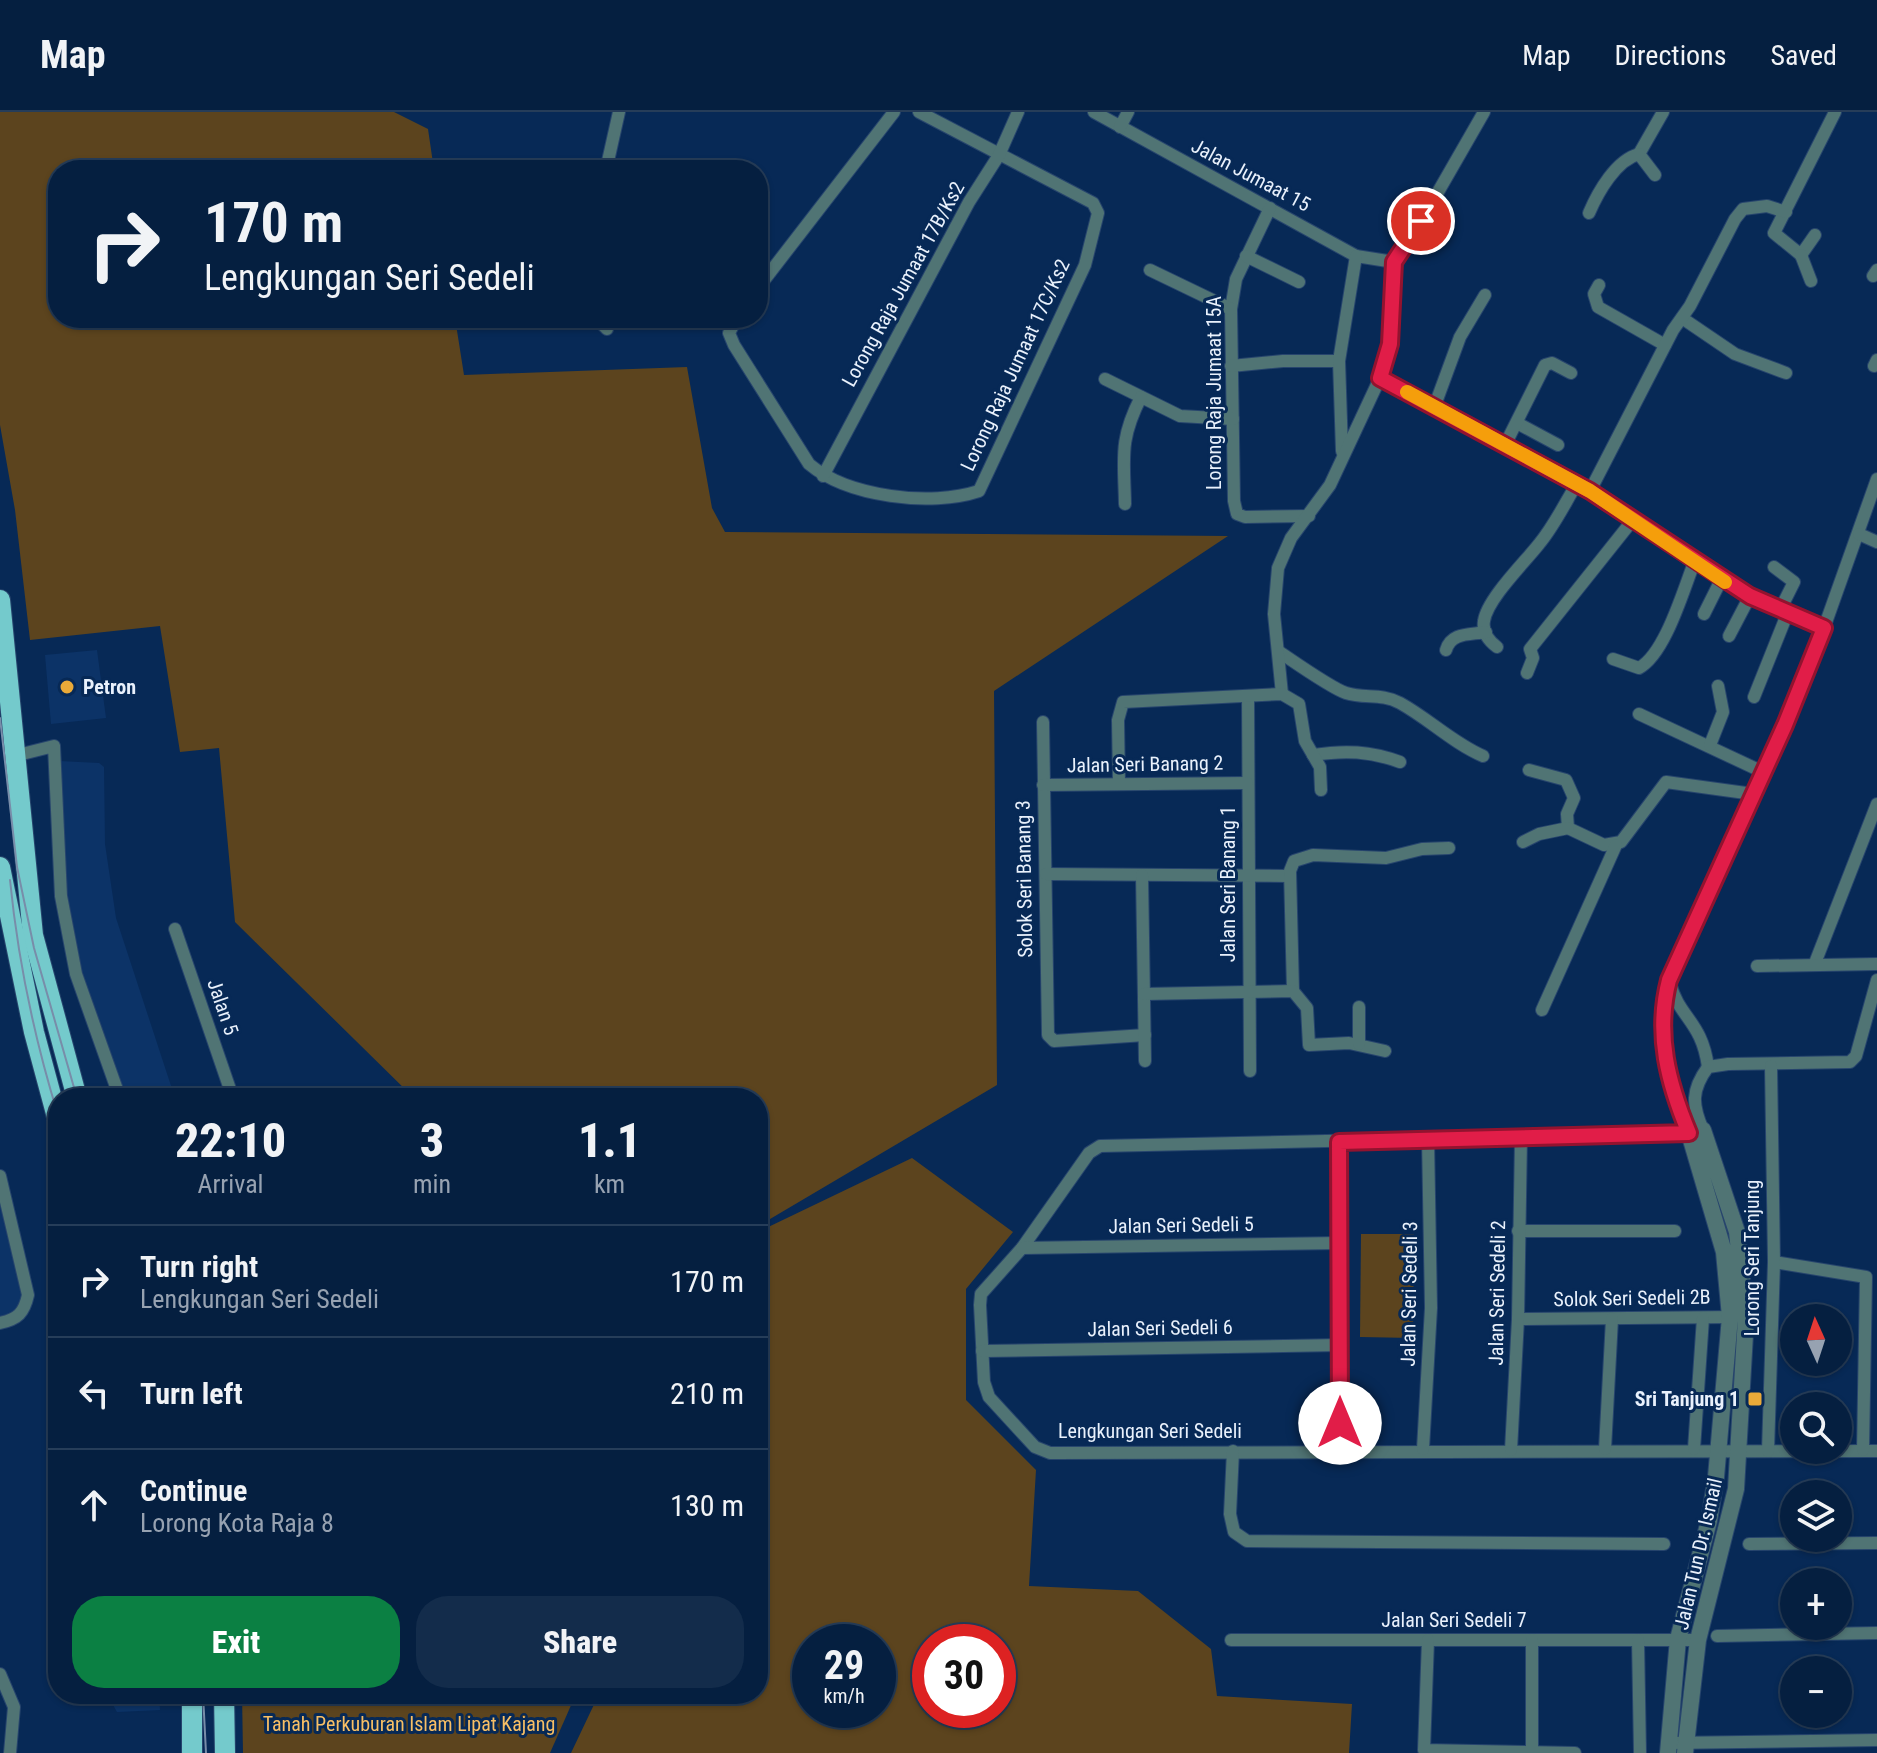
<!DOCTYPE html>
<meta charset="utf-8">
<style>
:root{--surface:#051f40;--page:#132c4b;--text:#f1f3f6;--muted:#97a2b1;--line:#263d59;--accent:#0b8043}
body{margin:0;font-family:"Roboto Condensed",sans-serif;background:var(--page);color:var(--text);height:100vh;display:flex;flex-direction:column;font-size:30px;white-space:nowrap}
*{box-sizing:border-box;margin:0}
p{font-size:26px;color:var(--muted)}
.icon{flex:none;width:44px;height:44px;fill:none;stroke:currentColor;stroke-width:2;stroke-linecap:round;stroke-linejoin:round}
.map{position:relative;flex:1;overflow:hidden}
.sheet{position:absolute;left:48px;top:976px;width:720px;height:616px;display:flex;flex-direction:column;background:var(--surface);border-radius:32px;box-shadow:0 2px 6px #0004,0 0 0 2px var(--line)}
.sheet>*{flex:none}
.hud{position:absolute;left:48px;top:48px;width:720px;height:168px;border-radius:32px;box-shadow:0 2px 6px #0004,0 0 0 2px var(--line);background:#051f40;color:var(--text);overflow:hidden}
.needle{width:52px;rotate:357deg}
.fabs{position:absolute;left:1780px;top:1192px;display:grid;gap:16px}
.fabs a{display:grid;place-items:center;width:72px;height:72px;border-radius:50%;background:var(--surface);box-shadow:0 2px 6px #0004,0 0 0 2px var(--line);font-size:40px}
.speed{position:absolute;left:792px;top:1512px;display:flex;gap:16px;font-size:40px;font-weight:700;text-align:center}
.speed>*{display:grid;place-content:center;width:104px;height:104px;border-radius:50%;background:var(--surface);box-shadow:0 2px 6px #0004,0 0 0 2px var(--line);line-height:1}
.speed small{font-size:20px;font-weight:400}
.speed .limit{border:12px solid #d22;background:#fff;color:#111}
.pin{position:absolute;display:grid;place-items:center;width:68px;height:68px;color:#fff;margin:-34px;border:4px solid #fff;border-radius:50%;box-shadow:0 2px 8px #0007}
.me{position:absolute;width:88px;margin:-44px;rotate:0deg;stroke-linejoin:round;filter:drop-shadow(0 0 6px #0008)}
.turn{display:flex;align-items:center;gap:28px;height:168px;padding:0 24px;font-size:36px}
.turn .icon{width:104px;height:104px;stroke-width:2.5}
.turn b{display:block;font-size:56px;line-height:68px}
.eta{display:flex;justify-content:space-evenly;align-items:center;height:136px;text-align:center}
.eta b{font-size:48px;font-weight:800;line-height:56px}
.button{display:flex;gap:16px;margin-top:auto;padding:16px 24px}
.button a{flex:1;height:92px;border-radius:32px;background:var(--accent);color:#fff;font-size:32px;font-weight:800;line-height:92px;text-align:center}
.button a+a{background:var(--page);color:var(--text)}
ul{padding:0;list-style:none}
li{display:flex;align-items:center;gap:24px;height:112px;padding:0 24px;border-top:2px solid var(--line)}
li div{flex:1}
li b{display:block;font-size:30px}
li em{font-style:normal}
header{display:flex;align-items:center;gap:48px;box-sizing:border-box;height:112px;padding:0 40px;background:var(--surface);border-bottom:2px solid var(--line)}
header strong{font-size:38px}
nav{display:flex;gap:44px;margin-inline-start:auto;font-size:28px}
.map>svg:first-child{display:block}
</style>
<header>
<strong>Map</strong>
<nav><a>Map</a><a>Directions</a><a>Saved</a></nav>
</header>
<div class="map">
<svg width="1877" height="1641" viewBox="0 0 1877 1641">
<rect width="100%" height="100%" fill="#072956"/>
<!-- built -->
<g fill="#0c3367">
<polygon points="97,538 106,606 51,612 45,543"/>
<polygon points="59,649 99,651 104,655 105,732 116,806 175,986 124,986 81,861 67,787"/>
<polygon points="0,1083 23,1182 22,1194 14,1204 0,1207"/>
<polygon points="107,1582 159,1582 160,1598 117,1600"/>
</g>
<!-- green -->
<g fill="#5c441e" fill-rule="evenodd">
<polygon points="0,0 394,0 428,17 434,58 58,58 58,206 455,206 464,263 687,255 712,396 725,420 1228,424 994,579 997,973 758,1114 758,986 414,986 235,810 219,636 180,640 160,514 30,528 15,398 0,313"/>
<path d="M912,1046L1013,1120L966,1177V1288L1036,1358L1029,1474L1138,1479L1211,1537L1217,1584L1352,1592L1349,1641H571L599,1582H758V1120ZM878,1530V1598H810V1530ZM930,1530H998V1598H930Z"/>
<polygon points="1361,1122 1414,1122 1413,1226 1360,1225"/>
<polygon points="242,1582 576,1582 550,1641 243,1641"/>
</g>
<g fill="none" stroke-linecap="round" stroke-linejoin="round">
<!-- minor casing -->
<g stroke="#27456d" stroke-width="14">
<g id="minor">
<polyline points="1094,0 1356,144 1394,150"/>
<polyline points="1120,15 1128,0"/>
<polyline points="606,58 619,0"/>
<polyline points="1655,63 1639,42 1663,0"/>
<polyline points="1270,96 1236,167 1231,197 1234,389 1237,402 1245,405 1309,404"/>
<path d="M1589,101C1598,80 1616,48 1639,42"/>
<polyline points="1815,123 1801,143 1774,121 1835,0"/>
<polyline points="1801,143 1811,169"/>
<polyline points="1246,144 1299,170"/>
<polyline points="1150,158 1231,197"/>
<polyline points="1873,164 1877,158"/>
<polyline points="1599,173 1594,182 1598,195 1665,233"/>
<polyline points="758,176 894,0"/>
<polyline points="596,206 607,217"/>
<path d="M737,206L729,221L734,233L809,352C848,385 931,395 979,379L1085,153L1098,101L1093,91L919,0"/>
<polyline points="1682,206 1735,242 1786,261"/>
<polyline points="1231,254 1283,249 1339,249"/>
<polyline points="1874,254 1877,248"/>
<polyline points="1380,266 1590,379 1694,451 1750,484 1824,516"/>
<polyline points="1105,267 1180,304 1233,307"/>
<polyline points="1435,293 1460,225 1485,183"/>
<polyline points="1517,311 1558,333"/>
<polyline points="1506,331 1545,253 1552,251 1571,261"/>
<polyline points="1342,339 1339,249 1356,144"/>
<polyline points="823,364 969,90 999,43 1018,0"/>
<polyline points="1877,367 1824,516 1785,613 1669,868 1662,920 1666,953 1674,987 1689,1021 1100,1034 1089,1041 1022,1136 981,1182 980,1193 984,1270 989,1285 1035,1335 1050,1341 1877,1339"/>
<polyline points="1590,379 1673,218 1690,194 1735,107 1743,97 1767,94 1786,100"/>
<path d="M1125,392C1124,345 1119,328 1141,285"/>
<polyline points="1859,422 1877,430"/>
<polyline points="1774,455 1794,470 1781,496"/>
<polyline points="1704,502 1721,468"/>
<polyline points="1729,524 1750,484"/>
<path d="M1497,535C1489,529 1482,521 1484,509C1487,487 1525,450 1539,432C1554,414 1564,393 1576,373"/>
<path d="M1446,538C1451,520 1470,523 1486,520"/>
<path d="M1278,539C1293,549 1331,576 1346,581C1365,587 1381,581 1400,591C1429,607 1453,631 1483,644"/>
<path d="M1613,547L1639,556C1665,542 1683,479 1694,451"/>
<polyline points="1527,561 1533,546 1530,537 1632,409"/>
<polyline points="1282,582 1274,502 1278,456 1291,426 1330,373 1380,266 1390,232 1394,150 1407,134 1484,0"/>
<polyline points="1248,584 1250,959"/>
<polyline points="1754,585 1788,500"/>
<polyline points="1639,602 1763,660"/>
<polyline points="1043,610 1048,923 1054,929 1145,923"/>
<polyline points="1710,633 1723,600 1718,574"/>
<path d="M1313,643C1345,638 1370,639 1400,650"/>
<polyline points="14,644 54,634 61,784 76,862 120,986"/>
<polyline points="1529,658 1566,668 1574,686 1567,702 1568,716 1604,733 1621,730 1666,670 1753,682"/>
<polyline points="1119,672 1118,608 1123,590 1282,582 1299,592 1305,629 1320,655 1321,678"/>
<polyline points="1043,673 1247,671"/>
<polyline points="1523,730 1539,722 1568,716"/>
<polyline points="1046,762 1290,764"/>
<polyline points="1142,763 1145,949"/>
<polyline points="175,817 233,986"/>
<polyline points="1815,851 1877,692"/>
<polyline points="1757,854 1877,852"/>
<path d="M1670,871C1679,906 1702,909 1708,955"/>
<polyline points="1293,879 1290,759 1294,749 1313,743 1386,746 1422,737 1449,736"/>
<polyline points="1144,882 1293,879 1307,896 1309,933 1349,931 1385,939"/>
<polyline points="1359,895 1359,932"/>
<polyline points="1542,898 1616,733"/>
<path d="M1703,1018C1692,993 1691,978 1708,955L1728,952L1850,950L1856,944L1877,868"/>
<polyline points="1339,1030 1340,1337"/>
<path d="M0,1064L28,1183C24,1201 18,1207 0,1211"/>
<polyline points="1518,1119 1675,1119"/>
<polyline points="1022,1136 1340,1131"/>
<polyline points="1774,1150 1866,1165 1863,1338"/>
<polyline points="1518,1207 1735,1205"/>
<polyline points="982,1239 1340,1233"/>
<polyline points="1423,1337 1431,1196 1428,1027"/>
<polyline points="1605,1337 1612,1207"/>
<polyline points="1694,1337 1703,1206"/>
<polyline points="1511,1338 1518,1207 1521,1025"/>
<polyline points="1233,1339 1230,1402 1234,1420 1247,1429 1664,1432"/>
<polyline points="1768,1339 1774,1150 1771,954"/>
<polyline points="1749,1432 1877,1431"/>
<polyline points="1717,1524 1877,1521"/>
<polyline points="1231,1528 1698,1528"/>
<polyline points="1428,1528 1424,1638 1575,1641"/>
<polyline points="1532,1528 1532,1640"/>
<polyline points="1638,1528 1640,1641"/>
<polyline points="0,1562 14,1595 10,1641"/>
<polyline points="1669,1631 1877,1628"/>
</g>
</g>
<!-- tertiary casing -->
<g stroke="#27456d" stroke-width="18">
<polyline id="tertiary" points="1668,1641 1678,1527 1709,1409 1716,1365 1730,1205 1724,1140 1689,1021 1703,1018 1737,1120 1746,1205 1736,1377 1698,1528 1685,1641"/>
</g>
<!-- trunk casing -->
<g stroke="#27456d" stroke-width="22">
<g id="trunk">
<polyline points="0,488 33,823 77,986"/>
<polyline points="0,755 34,920 58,1009"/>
<polyline points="224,1582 225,1641"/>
<polyline points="192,1641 192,1582"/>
</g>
</g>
<!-- minor -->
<use href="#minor" stroke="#507474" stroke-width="12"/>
<!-- tertiary -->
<use href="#tertiary" stroke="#507474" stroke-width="16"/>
<!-- trunk -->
<use href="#trunk" stroke="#74cacc" stroke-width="20"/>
<!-- tram -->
<g stroke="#788da9" stroke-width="2">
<polyline points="0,606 17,755 34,836 77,986"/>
<path d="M10,768C18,849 34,925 58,1003"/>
<polyline points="203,1582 206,1641"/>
</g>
</g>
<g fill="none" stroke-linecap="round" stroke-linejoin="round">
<!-- route casing -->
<g stroke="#92132f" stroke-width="20">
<path id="route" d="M1340,1311L1339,1030L1689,1021C1668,971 1655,922 1669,868L1785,613L1824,516L1750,484L1590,379L1380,266L1390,232L1394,150L1421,109"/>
</g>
<!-- route -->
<use href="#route" stroke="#e11d48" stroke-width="14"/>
<!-- slow -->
<polyline stroke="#f59e0b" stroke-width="14" points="1407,280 1590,379 1725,470"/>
</g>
<!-- markers -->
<g fill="#eaaa39" stroke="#072956" stroke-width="3">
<circle cx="67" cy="575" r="8"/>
<rect x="1747" y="1279" width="16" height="16" rx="4"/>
</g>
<g text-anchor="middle" stroke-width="6" stroke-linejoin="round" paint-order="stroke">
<!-- street labels -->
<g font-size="20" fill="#e9f1fc" stroke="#072956">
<text transform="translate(1251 63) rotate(28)" y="7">Jalan Jumaat 15</text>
<text transform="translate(903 172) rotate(-61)" y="7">Lorong Raja Jumaat 17B/Ks2</text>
<text transform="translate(1015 253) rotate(-65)" y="7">Lorong Raja Jumaat 17C/Ks2</text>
<text transform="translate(1214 281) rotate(-90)" y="7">Lorong Raja Jumaat 15A</text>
<text transform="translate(1145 652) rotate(-1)" y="7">Jalan Seri Banang 2</text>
<text transform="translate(1024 767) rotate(-91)" y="7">Solok Seri Banang 3</text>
<text transform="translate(1228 772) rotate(-90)" y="7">Jalan Seri Banang 1</text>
<text transform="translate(223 895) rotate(71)" y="7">Jalan 5</text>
<text transform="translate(1181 1113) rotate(-1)" y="7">Jalan Seri Sedeli 5</text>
<text transform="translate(1752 1146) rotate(-90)" y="7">Lorong Seri Tanjung</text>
<text transform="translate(1497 1181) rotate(-89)" y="7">Jalan Seri Sedeli 2</text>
<text transform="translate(1409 1182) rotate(-89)" y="7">Jalan Seri Sedeli 3</text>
<text transform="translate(1632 1186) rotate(-1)" y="7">Solok Seri Sedeli 2B</text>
<text transform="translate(1160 1216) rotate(-1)" y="7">Jalan Seri Sedeli 6</text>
<text x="1150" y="1326">Lengkungan Seri Sedeli</text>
<text transform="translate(1698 1442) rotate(-77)" y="7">Jalan Tun Dr. Ismail</text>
<text x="1454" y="1515">Jalan Seri Sedeli 7</text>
</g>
<!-- poi labels -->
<g font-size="20" font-weight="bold" fill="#e9f1fc" stroke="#072956" text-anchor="start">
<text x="83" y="582">Petron</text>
<text x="1739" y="1294" text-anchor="end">Sri Tanjung 1</text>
</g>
<!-- park labels -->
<g font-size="20" fill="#f8bf65" stroke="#072956">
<text x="409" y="1619">Tanah Perkuburan Islam Lipat Kajang</text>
</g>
</g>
</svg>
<div class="fabs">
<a><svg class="needle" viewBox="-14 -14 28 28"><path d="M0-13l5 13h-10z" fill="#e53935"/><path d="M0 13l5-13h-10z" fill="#97a2b1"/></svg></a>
<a><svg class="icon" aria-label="search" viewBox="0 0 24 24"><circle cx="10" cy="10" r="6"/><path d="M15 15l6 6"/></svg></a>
<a><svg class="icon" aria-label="layers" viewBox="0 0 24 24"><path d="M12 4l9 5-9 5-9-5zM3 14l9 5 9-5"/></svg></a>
<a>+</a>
<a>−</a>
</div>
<div class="speed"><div>29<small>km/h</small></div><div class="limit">30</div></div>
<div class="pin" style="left:1421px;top:109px;background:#d93025"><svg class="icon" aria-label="arrive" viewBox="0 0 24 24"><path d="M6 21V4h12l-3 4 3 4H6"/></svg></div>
<svg class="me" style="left:1340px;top:1311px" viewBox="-20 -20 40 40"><circle r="19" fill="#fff"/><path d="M0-13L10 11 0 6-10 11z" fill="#e11d48"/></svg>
<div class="hud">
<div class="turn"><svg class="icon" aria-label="right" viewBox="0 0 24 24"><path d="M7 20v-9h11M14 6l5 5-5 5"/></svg><div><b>170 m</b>Lengkungan Seri Sedeli</div></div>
</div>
<section class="sheet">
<div class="eta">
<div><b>22:10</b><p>Arrival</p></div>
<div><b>3</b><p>min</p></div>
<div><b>1.1</b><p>km</p></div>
</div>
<ul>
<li><svg class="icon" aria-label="right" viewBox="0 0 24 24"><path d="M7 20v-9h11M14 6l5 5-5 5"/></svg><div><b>Turn right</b><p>Lengkungan Seri Sedeli</p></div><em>170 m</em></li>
<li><svg class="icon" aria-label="left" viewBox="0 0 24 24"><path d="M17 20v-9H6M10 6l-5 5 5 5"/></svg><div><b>Turn left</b></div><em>210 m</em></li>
<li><svg class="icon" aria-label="ahead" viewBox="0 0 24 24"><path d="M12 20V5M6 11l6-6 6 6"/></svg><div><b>Continue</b><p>Lorong Kota Raja 8</p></div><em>130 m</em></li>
</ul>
<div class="button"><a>Exit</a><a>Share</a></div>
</section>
</div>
